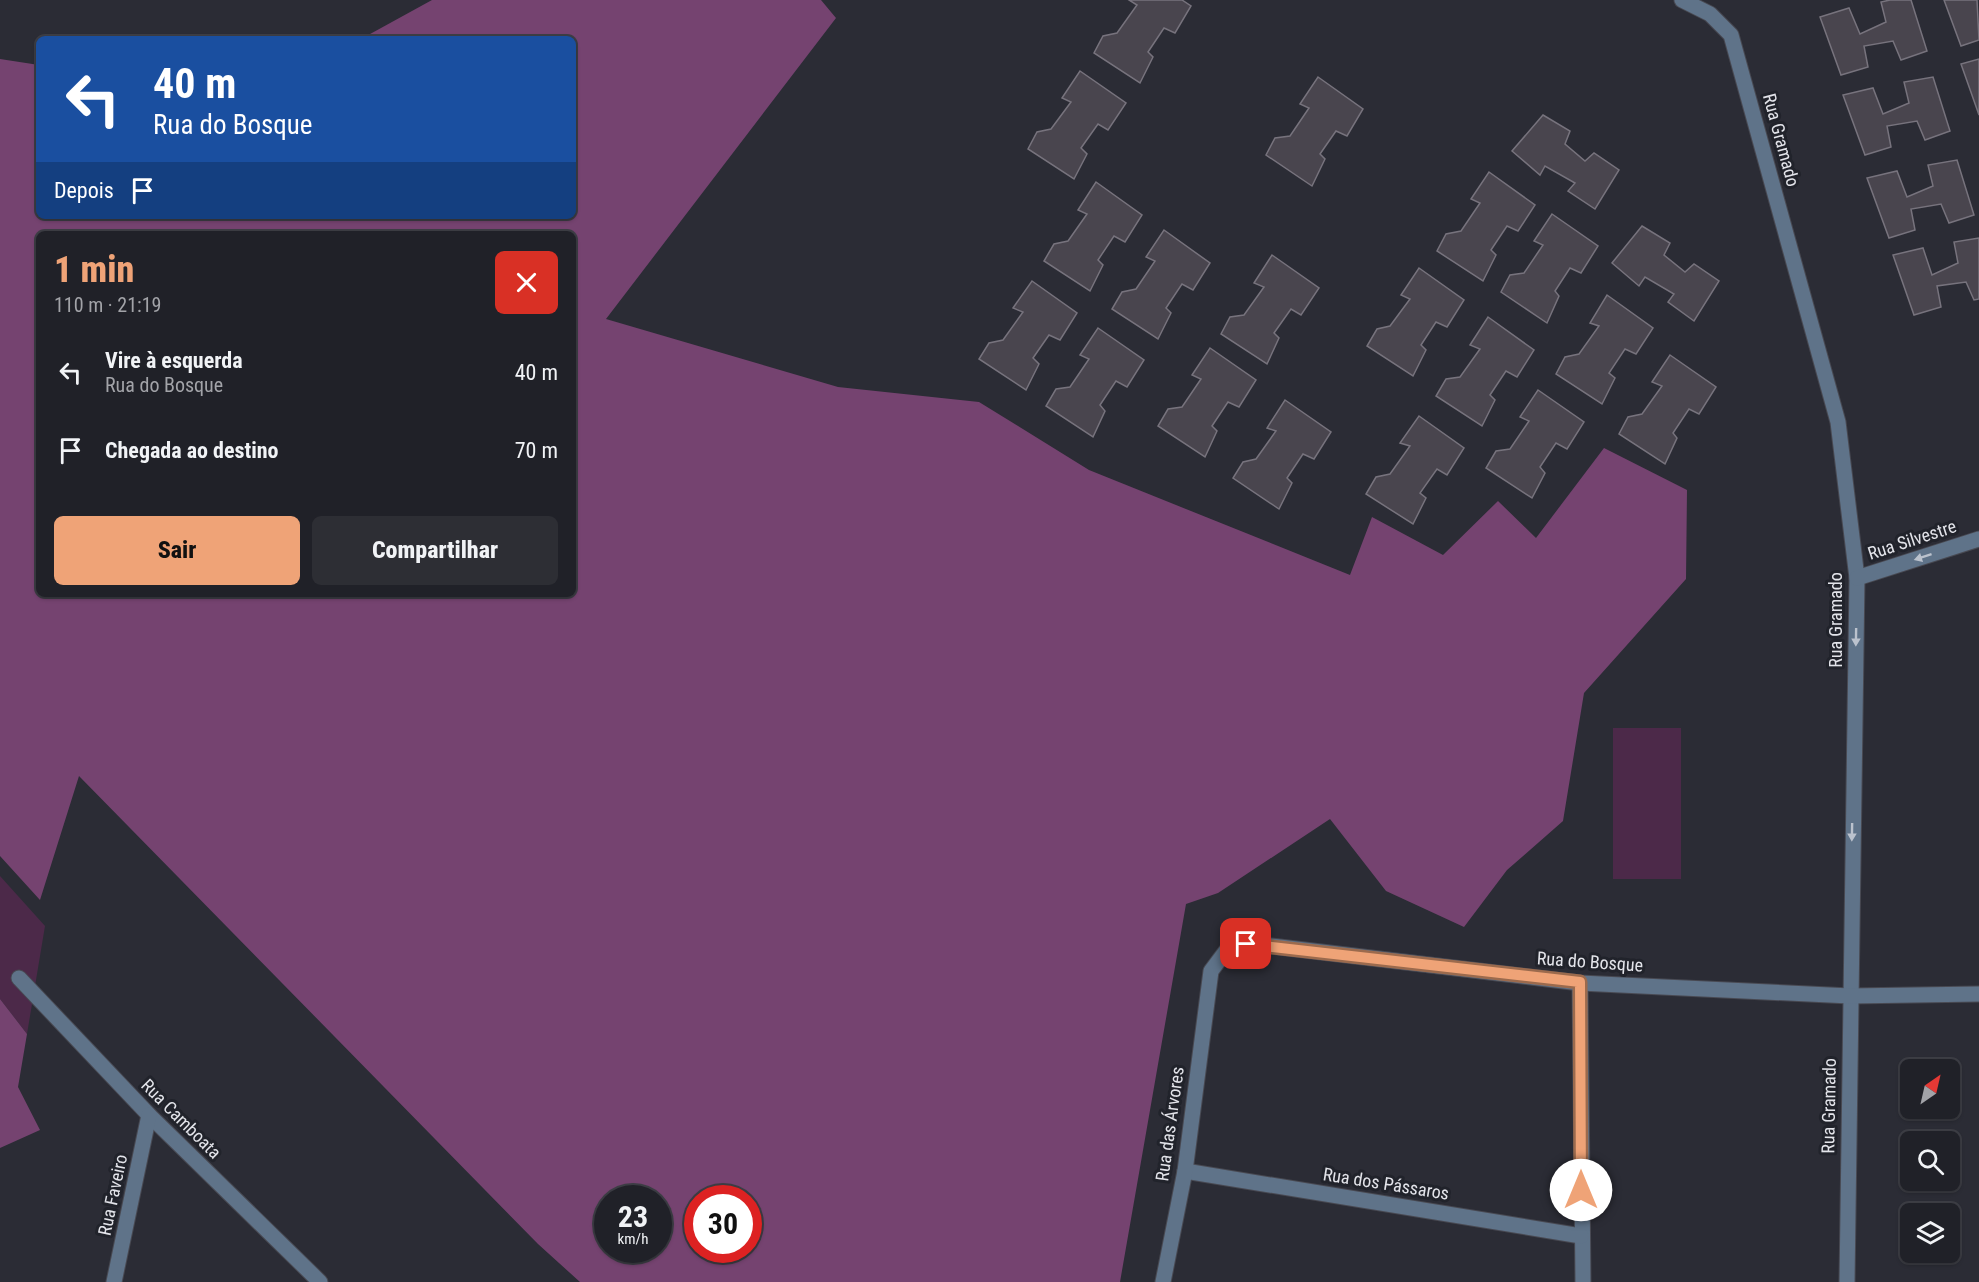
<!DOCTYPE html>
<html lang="pt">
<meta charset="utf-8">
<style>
:root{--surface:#202128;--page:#2d2e34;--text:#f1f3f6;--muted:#a2a3a8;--line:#3d3e45;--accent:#efa377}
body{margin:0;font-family:"Roboto Condensed",sans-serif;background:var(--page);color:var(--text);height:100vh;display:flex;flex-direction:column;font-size:22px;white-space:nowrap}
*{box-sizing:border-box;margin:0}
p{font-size:20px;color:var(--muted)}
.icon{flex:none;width:33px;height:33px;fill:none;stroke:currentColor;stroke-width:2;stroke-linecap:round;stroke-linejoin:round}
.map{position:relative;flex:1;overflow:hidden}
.drawer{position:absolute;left:36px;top:231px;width:540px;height:366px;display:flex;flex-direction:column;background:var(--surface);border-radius:9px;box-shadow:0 2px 4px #0004,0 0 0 2px var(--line)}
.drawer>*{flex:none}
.banner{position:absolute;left:36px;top:36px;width:540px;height:183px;border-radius:9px;box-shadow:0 2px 4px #0004,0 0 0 2px var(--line);background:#1a4fa0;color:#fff;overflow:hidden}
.needle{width:39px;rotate:34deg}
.controls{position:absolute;left:1900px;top:1059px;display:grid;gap:12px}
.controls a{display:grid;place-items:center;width:60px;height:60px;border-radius:9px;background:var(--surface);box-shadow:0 2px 4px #0004,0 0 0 2px var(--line);font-size:30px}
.speed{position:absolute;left:594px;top:1185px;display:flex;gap:12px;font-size:30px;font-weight:700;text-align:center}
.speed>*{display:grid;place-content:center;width:78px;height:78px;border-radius:50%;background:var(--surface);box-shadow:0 2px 4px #0004,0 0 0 2px var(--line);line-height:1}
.speed small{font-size:15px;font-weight:400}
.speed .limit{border:9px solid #d22;background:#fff;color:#111}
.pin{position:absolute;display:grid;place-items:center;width:51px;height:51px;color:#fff;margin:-26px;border-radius:12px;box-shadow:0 3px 9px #0006}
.me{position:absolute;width:66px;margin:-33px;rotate:0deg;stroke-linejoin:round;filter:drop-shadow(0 0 4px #0008)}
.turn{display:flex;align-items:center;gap:21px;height:126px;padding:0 18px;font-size:27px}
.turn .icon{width:78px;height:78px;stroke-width:2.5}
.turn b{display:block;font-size:42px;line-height:51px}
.then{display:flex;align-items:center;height:57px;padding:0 18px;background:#0003;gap:12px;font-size:22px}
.round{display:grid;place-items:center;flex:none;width:63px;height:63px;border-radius:9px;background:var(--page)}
.headline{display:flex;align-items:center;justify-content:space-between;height:102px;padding:0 18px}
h1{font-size:36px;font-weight:800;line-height:45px;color:var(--accent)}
.primary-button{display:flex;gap:12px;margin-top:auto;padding:12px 18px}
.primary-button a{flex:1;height:69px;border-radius:9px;background:var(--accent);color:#111;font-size:24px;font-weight:800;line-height:69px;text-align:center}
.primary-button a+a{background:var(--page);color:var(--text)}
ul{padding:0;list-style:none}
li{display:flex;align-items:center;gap:18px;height:78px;padding:0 18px}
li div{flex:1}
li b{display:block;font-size:22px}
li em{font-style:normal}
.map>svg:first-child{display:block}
</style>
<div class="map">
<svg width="1979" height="1282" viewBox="0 0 1979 1282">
<rect width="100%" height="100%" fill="#2b2c35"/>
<!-- green -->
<g fill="#4c2949">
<rect x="1613" y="728" width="68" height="151"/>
<polygon points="0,876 45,926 27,1034 0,999"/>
</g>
<!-- forest -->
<g fill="#754370" fill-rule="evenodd">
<path d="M432,0H821L836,18L606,319L838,387L979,402L1089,470L1350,575L1372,517L1443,555L1498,501L1536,538L1604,448L1687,490L1686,579L1584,693L1563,821L1507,870L1464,927L1386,891L1330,819L1218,893L1186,904L1120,1282H580L538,1244L79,776L40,900L0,856V59L39,65V216H573V39H361ZM39,234H573V594H39ZM608,1198H658V1250H608ZM698,1198H748V1250H698Z"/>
<polygon points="0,999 27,1034 18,1087 40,1130 0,1148"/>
</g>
<!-- building -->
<g fill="#49454e" stroke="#77737d" stroke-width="1.5">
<polygon points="1129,0 1182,0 1191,6 1175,33 1164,28 1148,52 1153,57 1140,83 1094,53 1103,36 1117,33 1137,5"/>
<polygon points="1890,0 1911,0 1927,51 1901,60 1893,41 1864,46 1868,67 1841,75 1820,17 1849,8 1860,34 1886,22 1881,2"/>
<polygon points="1944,0 1977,0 1979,40 1961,46"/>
<polygon points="1979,59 1979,115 1961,64"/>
<polygon points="1080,71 1126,103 1108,130 1098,124 1081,148 1087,154 1074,179 1028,149 1037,132 1051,129 1071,102 1062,98"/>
<polygon points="1318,77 1363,109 1347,136 1336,131 1320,154 1325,159 1312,186 1266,155 1275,138 1290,136 1309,108 1300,104"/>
<polygon points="1933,77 1950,131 1925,140 1917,121 1887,126 1891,147 1865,155 1843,95 1873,88 1883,114 1909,103 1904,82"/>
<polygon points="1543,115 1570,131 1565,144 1585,161 1594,153 1619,170 1595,209 1568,191 1575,183 1545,166 1540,175 1512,151"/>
<polygon points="1957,160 1974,215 1949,223 1941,204 1911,209 1915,230 1889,238 1867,178 1897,171 1907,197 1933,186 1928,165"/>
<polygon points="1489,172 1535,205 1518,231 1507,226 1491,250 1496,255 1483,281 1437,251 1446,234 1461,231 1480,203 1471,199"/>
<polygon points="1096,182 1142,215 1125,242 1114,236 1098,260 1103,265 1090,291 1044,261 1054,244 1068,241 1087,214 1078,210"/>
<polygon points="1552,214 1598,246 1581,273 1570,268 1555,291 1559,296 1547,323 1501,292 1510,275 1524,273 1543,245 1534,241"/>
<polygon points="1642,226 1670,243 1664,255 1685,272 1694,264 1719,281 1694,321 1668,302 1674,294 1645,277 1639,286 1612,263"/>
<polygon points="1164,230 1210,263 1193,290 1182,284 1166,308 1171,313 1158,339 1112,309 1122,292 1136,289 1155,261 1146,257"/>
<polygon points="1979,238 1979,299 1974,300 1966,282 1937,286 1941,307 1914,315 1893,255 1923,248 1932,275 1958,263 1954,242"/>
<polygon points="1272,255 1319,288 1301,315 1291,309 1274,333 1279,338 1267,364 1221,334 1230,317 1244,315 1264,287 1254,283"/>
<polygon points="1419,268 1464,300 1447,327 1436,322 1421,345 1426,350 1413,376 1367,346 1377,329 1390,326 1410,299 1401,295"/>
<polygon points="1032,281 1077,313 1060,340 1049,335 1033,358 1039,364 1026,390 979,359 989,343 1003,340 1023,312 1013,308"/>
<polygon points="1607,295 1653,328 1636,354 1625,349 1609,373 1615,378 1602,404 1556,374 1565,357 1579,354 1599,326 1590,323"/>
<polygon points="1488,317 1534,350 1517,377 1506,371 1490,395 1495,400 1482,426 1436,396 1446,379 1460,377 1480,349 1470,345"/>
<polygon points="1098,328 1144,360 1127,387 1116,381 1100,405 1105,411 1093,437 1046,406 1056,389 1070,387 1089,359 1080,355"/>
<polygon points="1210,348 1256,380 1239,407 1228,402 1212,426 1217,431 1205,457 1158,426 1168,409 1182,407 1201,379 1192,375"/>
<polygon points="1670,355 1716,387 1699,414 1689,409 1673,433 1677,438 1665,464 1619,434 1628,417 1642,414 1662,386 1652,382"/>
<polygon points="1538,390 1584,422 1567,449 1556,443 1540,467 1545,473 1532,498 1486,468 1496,451 1510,449 1529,421 1520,417"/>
<polygon points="1285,400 1331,432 1314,459 1303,454 1287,478 1292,483 1279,509 1233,478 1243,462 1256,459 1276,431 1267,428"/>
<polygon points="1419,416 1464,448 1447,475 1437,469 1420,493 1426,498 1413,524 1366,494 1376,477 1390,474 1410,446 1400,443"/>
</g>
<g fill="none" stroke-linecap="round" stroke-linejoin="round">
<!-- minor casing -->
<g stroke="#484952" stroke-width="17">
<g id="minor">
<polyline points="1682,0 1710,14 1731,35 1838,422 1857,578 1847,1282"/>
<polyline points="1857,578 1979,539"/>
<polyline points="19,978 149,1115 320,1282"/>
<polyline points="1580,983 1583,1282"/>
<polyline points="1185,1171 1581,1236"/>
<polyline points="114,1282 149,1115"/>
<polyline points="1163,1282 1185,1171 1211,971 1226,951 1246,943 1580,983 1850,996 1979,994"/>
</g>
</g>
<!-- minor -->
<use href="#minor" stroke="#5f7389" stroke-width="15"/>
</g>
<!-- one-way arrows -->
<defs><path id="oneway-solid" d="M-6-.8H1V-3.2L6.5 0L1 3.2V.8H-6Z" transform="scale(1.5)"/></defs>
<g fill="#bbc2cd">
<use href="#oneway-solid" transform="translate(1923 557) rotate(162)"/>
<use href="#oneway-solid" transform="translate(1856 637) rotate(91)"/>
<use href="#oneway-solid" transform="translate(1852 832) rotate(91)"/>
</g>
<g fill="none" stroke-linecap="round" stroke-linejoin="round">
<!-- route casing -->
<g stroke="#9b6a4d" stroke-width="15">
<polyline id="route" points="1246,944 1580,982 1581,1190"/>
</g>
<!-- route -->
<use href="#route" stroke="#efa377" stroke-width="10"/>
</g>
<g text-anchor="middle" stroke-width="6" stroke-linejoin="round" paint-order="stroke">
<!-- street labels -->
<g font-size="18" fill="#e3e4ea" stroke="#21232b">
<text transform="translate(1781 140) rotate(75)" y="6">Rua Gramado</text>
<text transform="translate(1912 540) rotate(-18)" y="6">Rua Silvestre</text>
<text transform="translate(1836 620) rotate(-90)" y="6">Rua Gramado</text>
<text transform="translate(1590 962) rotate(4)" y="6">Rua do Bosque</text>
<text transform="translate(1829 1106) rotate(-89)" y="6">Rua Gramado</text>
<text transform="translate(181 1119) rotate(45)" y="6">Rua Camboata</text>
<text transform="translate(1170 1124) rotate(-82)" y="6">Rua das Árvores</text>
<text transform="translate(1386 1184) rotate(9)" y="6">Rua dos Pássaros</text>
<text transform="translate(113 1195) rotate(-78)" y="6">Rua Faveiro</text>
</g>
</g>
</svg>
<div class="controls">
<a><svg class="needle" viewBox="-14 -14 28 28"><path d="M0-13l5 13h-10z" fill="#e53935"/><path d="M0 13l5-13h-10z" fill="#a2a3a8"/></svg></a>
<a><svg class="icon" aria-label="search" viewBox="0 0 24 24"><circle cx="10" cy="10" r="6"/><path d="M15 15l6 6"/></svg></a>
<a><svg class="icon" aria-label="layers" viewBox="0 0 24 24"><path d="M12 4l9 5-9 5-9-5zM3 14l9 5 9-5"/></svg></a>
</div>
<div class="speed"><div>23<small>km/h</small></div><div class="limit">30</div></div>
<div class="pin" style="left:1246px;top:944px;background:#d93025"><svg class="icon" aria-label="arrive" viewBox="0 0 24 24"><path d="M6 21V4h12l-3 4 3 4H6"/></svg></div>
<svg class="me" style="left:1581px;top:1190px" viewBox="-20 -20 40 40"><circle r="19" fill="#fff"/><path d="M0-13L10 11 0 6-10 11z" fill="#efa377"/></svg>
<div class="banner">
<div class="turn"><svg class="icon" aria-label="left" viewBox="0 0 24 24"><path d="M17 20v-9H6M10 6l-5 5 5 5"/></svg><div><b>40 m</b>Rua do Bosque</div></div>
<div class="then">Depois<svg class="icon" aria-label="arrive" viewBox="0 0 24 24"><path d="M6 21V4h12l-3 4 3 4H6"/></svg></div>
</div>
<section class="drawer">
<div class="headline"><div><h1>1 min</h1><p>110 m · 21:19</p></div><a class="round" style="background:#d93025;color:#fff"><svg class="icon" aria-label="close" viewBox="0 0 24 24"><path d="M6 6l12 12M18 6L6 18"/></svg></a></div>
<ul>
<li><svg class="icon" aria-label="left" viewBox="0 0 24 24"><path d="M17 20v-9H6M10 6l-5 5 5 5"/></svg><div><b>Vire à esquerda</b><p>Rua do Bosque</p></div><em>40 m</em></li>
<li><svg class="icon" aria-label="arrive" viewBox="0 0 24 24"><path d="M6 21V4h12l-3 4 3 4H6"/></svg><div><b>Chegada ao destino</b></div><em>70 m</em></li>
</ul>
<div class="primary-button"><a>Sair</a><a>Compartilhar</a></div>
</section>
</div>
